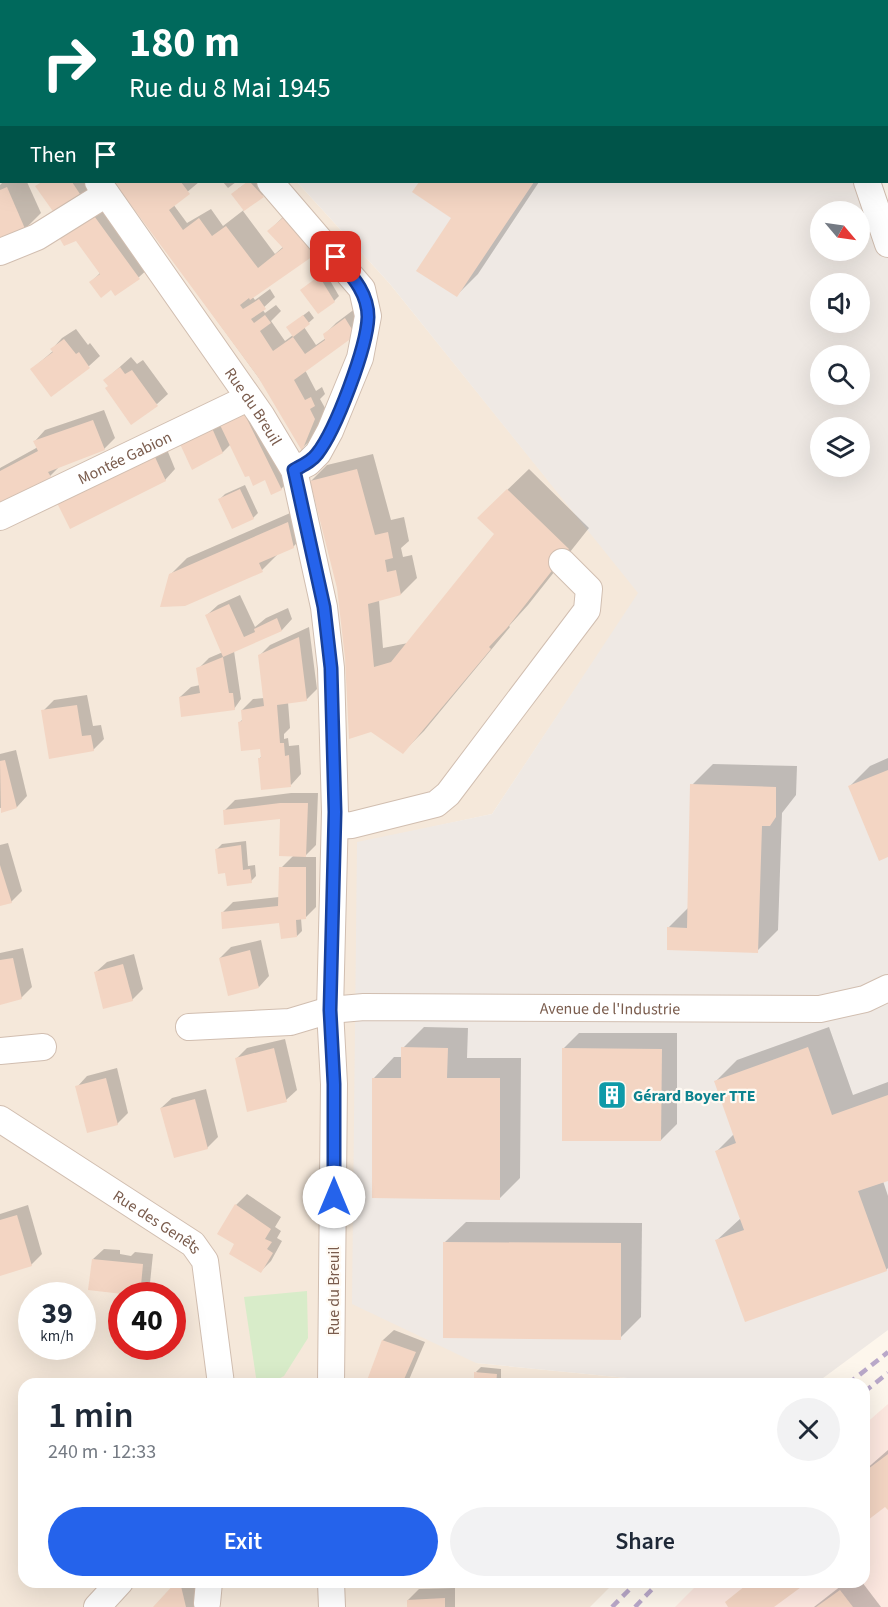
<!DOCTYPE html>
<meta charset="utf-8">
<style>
:root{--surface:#fff;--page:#f2f2f3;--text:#1f2937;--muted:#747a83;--accent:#2563eb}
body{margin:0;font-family:"Source Sans 3",sans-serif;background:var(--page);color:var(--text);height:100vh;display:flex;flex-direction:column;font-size:22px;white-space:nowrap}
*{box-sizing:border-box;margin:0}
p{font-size:20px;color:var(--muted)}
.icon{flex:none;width:33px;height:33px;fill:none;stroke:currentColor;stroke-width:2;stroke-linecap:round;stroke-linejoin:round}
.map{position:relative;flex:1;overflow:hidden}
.sheet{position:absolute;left:18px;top:1378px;width:852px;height:210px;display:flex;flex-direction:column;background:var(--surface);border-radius:18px;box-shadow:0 6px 24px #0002}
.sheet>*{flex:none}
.hud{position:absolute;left:0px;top:0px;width:888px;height:183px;box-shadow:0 6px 24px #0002;background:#00695c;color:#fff;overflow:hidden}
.needle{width:39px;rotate:119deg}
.controls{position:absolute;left:810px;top:201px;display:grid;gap:12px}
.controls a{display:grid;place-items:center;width:60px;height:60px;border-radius:50%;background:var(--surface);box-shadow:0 6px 24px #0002;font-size:30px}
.speed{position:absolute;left:18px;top:1282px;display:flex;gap:12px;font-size:30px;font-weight:700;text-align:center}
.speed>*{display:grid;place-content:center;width:78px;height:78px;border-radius:50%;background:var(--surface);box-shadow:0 6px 24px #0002;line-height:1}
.speed small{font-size:15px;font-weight:400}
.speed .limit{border:9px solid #d22;background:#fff;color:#111}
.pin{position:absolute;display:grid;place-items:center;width:51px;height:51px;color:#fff;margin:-26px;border-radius:12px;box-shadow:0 3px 9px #0006}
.me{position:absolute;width:66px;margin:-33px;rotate:0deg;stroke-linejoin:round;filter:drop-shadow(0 0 4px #0008)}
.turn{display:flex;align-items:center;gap:21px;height:126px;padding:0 30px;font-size:27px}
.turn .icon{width:78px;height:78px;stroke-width:2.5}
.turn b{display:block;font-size:42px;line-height:51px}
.then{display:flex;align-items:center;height:57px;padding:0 30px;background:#0003;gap:12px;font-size:22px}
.round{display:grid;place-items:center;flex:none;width:63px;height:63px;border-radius:32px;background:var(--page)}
.headline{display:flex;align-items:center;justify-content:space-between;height:102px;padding:0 30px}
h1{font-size:36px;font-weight:600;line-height:45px}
.primary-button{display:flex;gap:12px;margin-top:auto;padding:12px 30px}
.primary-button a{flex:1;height:69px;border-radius:36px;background:var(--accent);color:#fff;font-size:24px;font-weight:600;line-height:69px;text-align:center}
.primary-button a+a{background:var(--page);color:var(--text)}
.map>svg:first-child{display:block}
</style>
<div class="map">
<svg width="888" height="1607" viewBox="0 0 888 1607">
<rect width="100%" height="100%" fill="#fdf6ec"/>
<!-- residential -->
<path fill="#f5e8da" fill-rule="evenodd" d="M0,0H326L2,2V182H297L390,284L639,593L492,814L357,843L476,1363L688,1384H24V1582L614,1583L590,1607H0ZM32,1296H82V1347H32ZM122,1296H172V1347H122Z"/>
<!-- commercial -->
<polygon fill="#fde8e0" points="888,1404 888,1607 675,1607 699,1583 864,1582 864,1425"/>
<!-- industrial -->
<g fill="#efe9e4" fill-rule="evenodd">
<polygon points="326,0 888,0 888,175 887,176 886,2 325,2"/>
<path d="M297,182H881L888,203V1330L815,1384H688L476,1363L352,1304L357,842L492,814L638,593L390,284ZM820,212H860V250H820ZM820,284H860V322H820ZM820,356H860V394H820ZM820,428H860V466H820Z"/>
</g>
<!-- green -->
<polygon fill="#d8ecc9" points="307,1291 308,1338 284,1376 269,1384 257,1384 244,1297"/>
<!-- shadow -->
<g fill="#0003">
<polygon points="0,0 73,0 2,2 2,13"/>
<polygon points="79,0 106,0 108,2 77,2"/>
<polygon points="377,0 421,0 423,2 376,2"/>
<polygon points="526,0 559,0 562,2 525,2"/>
<polygon points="2,82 2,137 0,138 0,83"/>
<polygon points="3,182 27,182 41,213 25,229 0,239 0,185"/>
<polygon points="42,182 89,182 94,189 83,199 37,186"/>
<polygon points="116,182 199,182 173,204 187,223 211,209 223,226 245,209 238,189 248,182 259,182 268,191 243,211 275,254 283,247 269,231 285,215 331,237 252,296 255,300 270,289 275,297 262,309 265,313 276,305 281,311 271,321 285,341 293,335 288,327 309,311 314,318 304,327 316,345 326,338 325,334 336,323 356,308 360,327 348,338 305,370 316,391 322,387 325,394 320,399 325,408 313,438 302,448 272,396"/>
<polygon points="223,182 236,182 228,188"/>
<polygon points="421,182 539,182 478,274 457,295 453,218 414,192"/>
<polygon points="103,203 150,267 139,277 111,287 91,282 100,273 77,239"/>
<polygon points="325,272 339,296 334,301 302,290"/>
<polygon points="76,329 88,345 90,343 100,356 89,366 32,369 53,351 52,349 62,338"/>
<polygon points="131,357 137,364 143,360 168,394 157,404 109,386 105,380"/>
<polygon points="255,403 292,478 281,489 265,478 231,444 223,452 192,468 193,434"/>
<polygon points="104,410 115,438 104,449 61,465 50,476 0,503 0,468 38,447 35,441 45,430"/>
<polygon points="166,447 175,469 165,480 59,504"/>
<polygon points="373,454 391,520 404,517 409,541 401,548 403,557 412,555 417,578 401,594 379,600 383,648 408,643 496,534 500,497 529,469 589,528 528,605 509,626 510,627 424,731 403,752 347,669 339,588 311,481 327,465"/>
<polygon points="245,485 258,513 253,518 220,499 225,494"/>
<polygon points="304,507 309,530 293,547 278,554 262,570 170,575 187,558"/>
<polygon points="240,595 255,627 266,618 288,608 292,619 282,630 234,651 241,699 234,709 180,697 191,687 200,685 198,669 209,658 223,652 207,615 218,605"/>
<polygon points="309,627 317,689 306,700 288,702 290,728 284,734 284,739 288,738 289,746 299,745 301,774 291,785 259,759 262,756 261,748 240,722 243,719 242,710 253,699 264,698 259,656 270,645"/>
<polygon points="87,695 93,726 101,725 104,739 93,750 43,711 54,700"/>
<polygon points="16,750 27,796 17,807 0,808 0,754"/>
<polygon points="888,758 888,855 849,787 870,766"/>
<polygon points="713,764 797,766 796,795 782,813 778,930 757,951 668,928 689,907 692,785"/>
<polygon points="291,793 318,793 316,845 304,857 316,857 316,907 305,918 301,918 302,931 297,936 280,923 222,913 233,902 279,897 281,868 294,855 282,818 224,811 235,800"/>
<polygon points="246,841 248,866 255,865 256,876 251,881 227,871 217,849 222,844"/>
<polygon points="8,843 22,891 11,902 0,905 0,845"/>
<polygon points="261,940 269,976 259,987 220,958 231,947"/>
<polygon points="23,948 32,987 21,998 0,1003 0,953"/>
<polygon points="134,954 143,989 132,1000 96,972 107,962"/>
<polygon points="424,1027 468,1028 467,1058 521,1058 520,1178 499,1199 374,1078 394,1057 403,1057 403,1048"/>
<polygon points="829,1027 853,1095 888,1082 888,1179 883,1181 888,1196 888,1268 886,1270 717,1240 741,1218 717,1151 735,1133 716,1081 737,1060"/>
<polygon points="579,1033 677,1033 677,1124 661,1140 563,1049"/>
<polygon points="285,1039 297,1090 286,1100 236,1059 247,1048"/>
<polygon points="117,1068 128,1113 117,1124 77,1087 87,1076"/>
<polygon points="206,1089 218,1137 207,1148 161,1108 172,1098"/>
<polygon points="247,1194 281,1217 275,1227 281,1231 277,1238 282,1241 271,1261 260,1272 236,1244 236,1205"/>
<polygon points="28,1205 42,1254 31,1265 0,1274 0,1214"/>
<polygon points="466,1222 642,1223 641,1317 620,1338 445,1242"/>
<polygon points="104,1249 120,1250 120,1254 131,1256 135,1252 153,1254 150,1283 139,1294 93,1259"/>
<polygon points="394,1330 425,1342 408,1382 406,1384 376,1384 368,1382 383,1340"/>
<polygon points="481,1367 501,1369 501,1379 496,1384 476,1372"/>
<polygon points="888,1450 888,1508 885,1505 864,1521 864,1471"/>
<polygon points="178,1582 204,1582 209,1607 155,1607"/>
<polygon points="846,1582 862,1582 881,1607 814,1607"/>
<polygon points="455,1588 455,1607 408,1607 408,1600 419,1589"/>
</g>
<!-- building -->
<g fill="#f3d5c3">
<polygon points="42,182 72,182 84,200 57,217 35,186"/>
<polygon points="114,182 181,182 190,194 169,210 183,230 199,218 212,236 226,226 258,268 283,248 267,231 284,217 316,254 250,300 249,298 240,305 243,309 259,299 266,309 251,319 254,323 265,315 271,323 260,331 273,351 293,337 305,354 325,340 323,334 345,318 353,331 349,340 294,380 305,400 311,397 315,406 310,409 315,419 302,451 258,377"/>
<polygon points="247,182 250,182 264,197 244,211 231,194"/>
<polygon points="419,182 534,182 457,297 416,271 451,218 412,192"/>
<polygon points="7,187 26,231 0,241 0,190"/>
<polygon points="92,213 140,279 115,296 111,290 101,298 89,282 100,274 76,241 64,246 54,229"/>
<polygon points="319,276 335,302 318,314 300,290"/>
<polygon points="303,315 310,324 293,337 286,327"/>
<polygon points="64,339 76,354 79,352 90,368 51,397 30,369 53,352 50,349"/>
<polygon points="120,367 125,374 132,370 158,406 131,425 105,388 108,386 103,380"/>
<polygon points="244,413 282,490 271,495 265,480 253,486 249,476 245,477 220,425"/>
<polygon points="93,420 105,450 48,472 51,477 0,505 0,471 38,451 33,441"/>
<polygon points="212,428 223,453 192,470 180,444"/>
<polygon points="155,457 166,481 70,529 57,503"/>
<polygon points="357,469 375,535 388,532 393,558 385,560 387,572 396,570 401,595 368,604 374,667 391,662 494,534 477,518 507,489 569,549 507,628 489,647 491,649 403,754 371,732 349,739 345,658 337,588 310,481"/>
<polygon points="240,489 254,519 232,529 218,499"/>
<polygon points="288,522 294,548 259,563 263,572 185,606 160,607 169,574"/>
<polygon points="229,604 244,637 255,632 254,629 277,618 282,631 223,657 205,615"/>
<polygon points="299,637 307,701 277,705 280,743 284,743 285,756 289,755 291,787 261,790 258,758 261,758 260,749 241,751 238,722 242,721 241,710 264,706 258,655"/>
<polygon points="223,657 229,693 233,693 235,710 181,717 179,697 200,693 196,668"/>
<polygon points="77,705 82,736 91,735 94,751 49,759 41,710"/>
<polygon points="5,760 17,808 1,813 0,761"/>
<polygon points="888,770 888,857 879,861 848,786"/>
<polygon points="690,784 776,787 776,817 770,826 762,826 758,953 667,950 667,927 687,928"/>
<polygon points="280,803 308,803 306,857 279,856 280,819 224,825 223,810"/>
<polygon points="241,845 243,870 250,869 252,883 227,886 225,873 218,874 215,849"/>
<polygon points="0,865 12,903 0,906"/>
<polygon points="279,867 306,867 306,919 296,920 297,937 281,939 279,923 222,929 221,912 278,906"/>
<polygon points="250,950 259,988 228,996 219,958"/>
<polygon points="13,958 22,999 0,1005 0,960"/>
<polygon points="123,964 133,1001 103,1009 94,972"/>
<polygon points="401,1047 448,1048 447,1078 500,1078 500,1200 372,1198 372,1078 401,1078"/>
<polygon points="808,1047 832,1115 888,1095 888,1181 858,1191 887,1271 745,1322 715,1240 744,1230 715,1151 736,1143 714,1081"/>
<polygon points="274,1048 287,1102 247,1112 235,1058"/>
<polygon points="562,1048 662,1049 661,1141 562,1141"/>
<polygon points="106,1078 118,1125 87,1133 75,1086"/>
<polygon points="195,1099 208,1149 174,1158 160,1108"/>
<polygon points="235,1204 271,1229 265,1239 272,1242 267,1249 273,1253 261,1273 229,1254 234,1244 217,1234"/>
<polygon points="17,1215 32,1266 0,1276 0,1220"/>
<polygon points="443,1242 621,1243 621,1340 443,1338"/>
<polygon points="92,1259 143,1264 140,1296 88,1290"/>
<polygon points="382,1340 416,1352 402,1384 371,1384 366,1383"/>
<polygon points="474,1372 497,1374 496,1384 474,1384"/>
<polygon points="888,1454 888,1510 885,1507 864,1523 864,1472"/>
<polygon points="176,1582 180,1582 186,1607 153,1607"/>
<polygon points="750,1582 808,1582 774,1607 728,1607 725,1602"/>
<polygon points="840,1590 853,1607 816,1607"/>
<polygon points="445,1598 445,1607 407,1607 407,1600"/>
</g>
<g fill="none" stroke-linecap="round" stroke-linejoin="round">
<!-- minor casing -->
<g stroke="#d1beb0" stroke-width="28">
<g id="minor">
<polyline points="111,0 112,2"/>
<polyline points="647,0 650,2"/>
<polyline points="836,0 836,2"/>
<polyline points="307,2 308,0"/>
<polyline points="0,42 2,44"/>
<path id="s1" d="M98,182L261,415L294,470L324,607L331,668L335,812L330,1010L334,1084L331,1384"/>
<polyline points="270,182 362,289 368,316 360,358 330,431 318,453 308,463 294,470"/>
<polyline points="867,182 888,244"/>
<polyline points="0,252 37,237 106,194"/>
<path id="s2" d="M0,517L248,398"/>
<polyline points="335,826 352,825 436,804 448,794 587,610 589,589 562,562"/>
<path id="s3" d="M189,1027L290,1022L330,1010L364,1007L820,1009L865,999L888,988"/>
<polyline points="0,1051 43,1047"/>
<path id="s4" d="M0,1119L193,1244L205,1261L221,1384"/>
<polyline points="331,1582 332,1607"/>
<polyline points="207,1603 209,1582"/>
<polyline points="97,1607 120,1582"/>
</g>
</g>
<!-- minor -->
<use href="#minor" stroke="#fff" stroke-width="26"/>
<!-- rail -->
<g stroke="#b9a8c9" stroke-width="4.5" stroke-dasharray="9 6" stroke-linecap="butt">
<polyline points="848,1384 888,1352"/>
<polyline points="864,1392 888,1373"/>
<polyline points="612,1607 637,1582"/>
<polyline points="635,1607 659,1582"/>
</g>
</g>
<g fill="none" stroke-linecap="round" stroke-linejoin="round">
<!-- route casing -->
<g stroke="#184099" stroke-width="15">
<path id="route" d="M334,1197V1084L330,1010L335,812L331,668L324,607L294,470C303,465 311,462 317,454C336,430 367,347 368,317C368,292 351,275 336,257"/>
</g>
<!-- route -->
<use href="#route" stroke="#2563eb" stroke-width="10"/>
</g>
<!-- icons -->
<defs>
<g id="building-square" transform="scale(1.5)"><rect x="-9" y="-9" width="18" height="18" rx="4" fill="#0f9aa8" stroke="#fffaf3"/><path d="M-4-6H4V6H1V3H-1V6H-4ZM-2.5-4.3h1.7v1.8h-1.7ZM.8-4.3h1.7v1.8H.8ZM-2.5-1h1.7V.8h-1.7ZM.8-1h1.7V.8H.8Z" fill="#fff"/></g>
</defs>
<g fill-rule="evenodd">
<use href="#building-square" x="612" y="1095"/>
</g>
<g text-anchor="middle" stroke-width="4.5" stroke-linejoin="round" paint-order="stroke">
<!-- street labels -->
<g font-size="16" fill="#7a5c4d" stroke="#fffaf3">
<text dy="6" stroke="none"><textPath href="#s1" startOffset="273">Rue du Breuil</textPath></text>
<text dy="6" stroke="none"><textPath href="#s2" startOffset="138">Montée Gabion</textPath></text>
<text dy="6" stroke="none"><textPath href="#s3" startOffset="423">Avenue de l'Industrie</textPath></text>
<text dy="6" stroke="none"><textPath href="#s4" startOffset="188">Rue des Genêts</textPath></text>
<text transform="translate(333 1291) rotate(-90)" y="6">Rue du Breuil</text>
</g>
<!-- culture labels -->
<g font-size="16" font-weight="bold" fill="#0d838f" stroke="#fffaf3" text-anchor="start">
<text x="633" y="1101">Gérard Boyer TTE</text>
</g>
</g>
</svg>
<div class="controls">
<a><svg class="needle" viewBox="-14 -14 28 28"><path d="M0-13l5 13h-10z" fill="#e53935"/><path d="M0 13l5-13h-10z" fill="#747a83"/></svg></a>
<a><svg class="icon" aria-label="sound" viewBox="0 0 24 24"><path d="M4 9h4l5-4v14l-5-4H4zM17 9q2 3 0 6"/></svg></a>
<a><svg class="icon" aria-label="search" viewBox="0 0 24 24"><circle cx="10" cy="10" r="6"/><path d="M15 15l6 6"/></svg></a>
<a><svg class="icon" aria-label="layers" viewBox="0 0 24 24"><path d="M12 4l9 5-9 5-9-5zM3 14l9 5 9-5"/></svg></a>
</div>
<div class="speed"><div>39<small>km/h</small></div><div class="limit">40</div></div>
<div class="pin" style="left:336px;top:257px;background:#d93025"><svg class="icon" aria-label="arrive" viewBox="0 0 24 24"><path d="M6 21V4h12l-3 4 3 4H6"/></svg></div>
<svg class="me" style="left:334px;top:1197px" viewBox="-20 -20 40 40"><circle r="19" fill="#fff"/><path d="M0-13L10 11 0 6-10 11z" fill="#2563eb"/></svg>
<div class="hud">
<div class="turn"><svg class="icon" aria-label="right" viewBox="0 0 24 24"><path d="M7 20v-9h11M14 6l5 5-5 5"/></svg><div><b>180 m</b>Rue du 8 Mai 1945</div></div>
<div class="then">Then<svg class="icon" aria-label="arrive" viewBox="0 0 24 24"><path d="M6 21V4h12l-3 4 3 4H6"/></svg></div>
</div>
<section class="sheet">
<div class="headline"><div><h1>1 min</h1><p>240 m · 12:33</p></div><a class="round"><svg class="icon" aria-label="close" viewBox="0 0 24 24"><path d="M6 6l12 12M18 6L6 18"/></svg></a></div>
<div class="primary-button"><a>Exit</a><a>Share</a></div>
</section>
</div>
